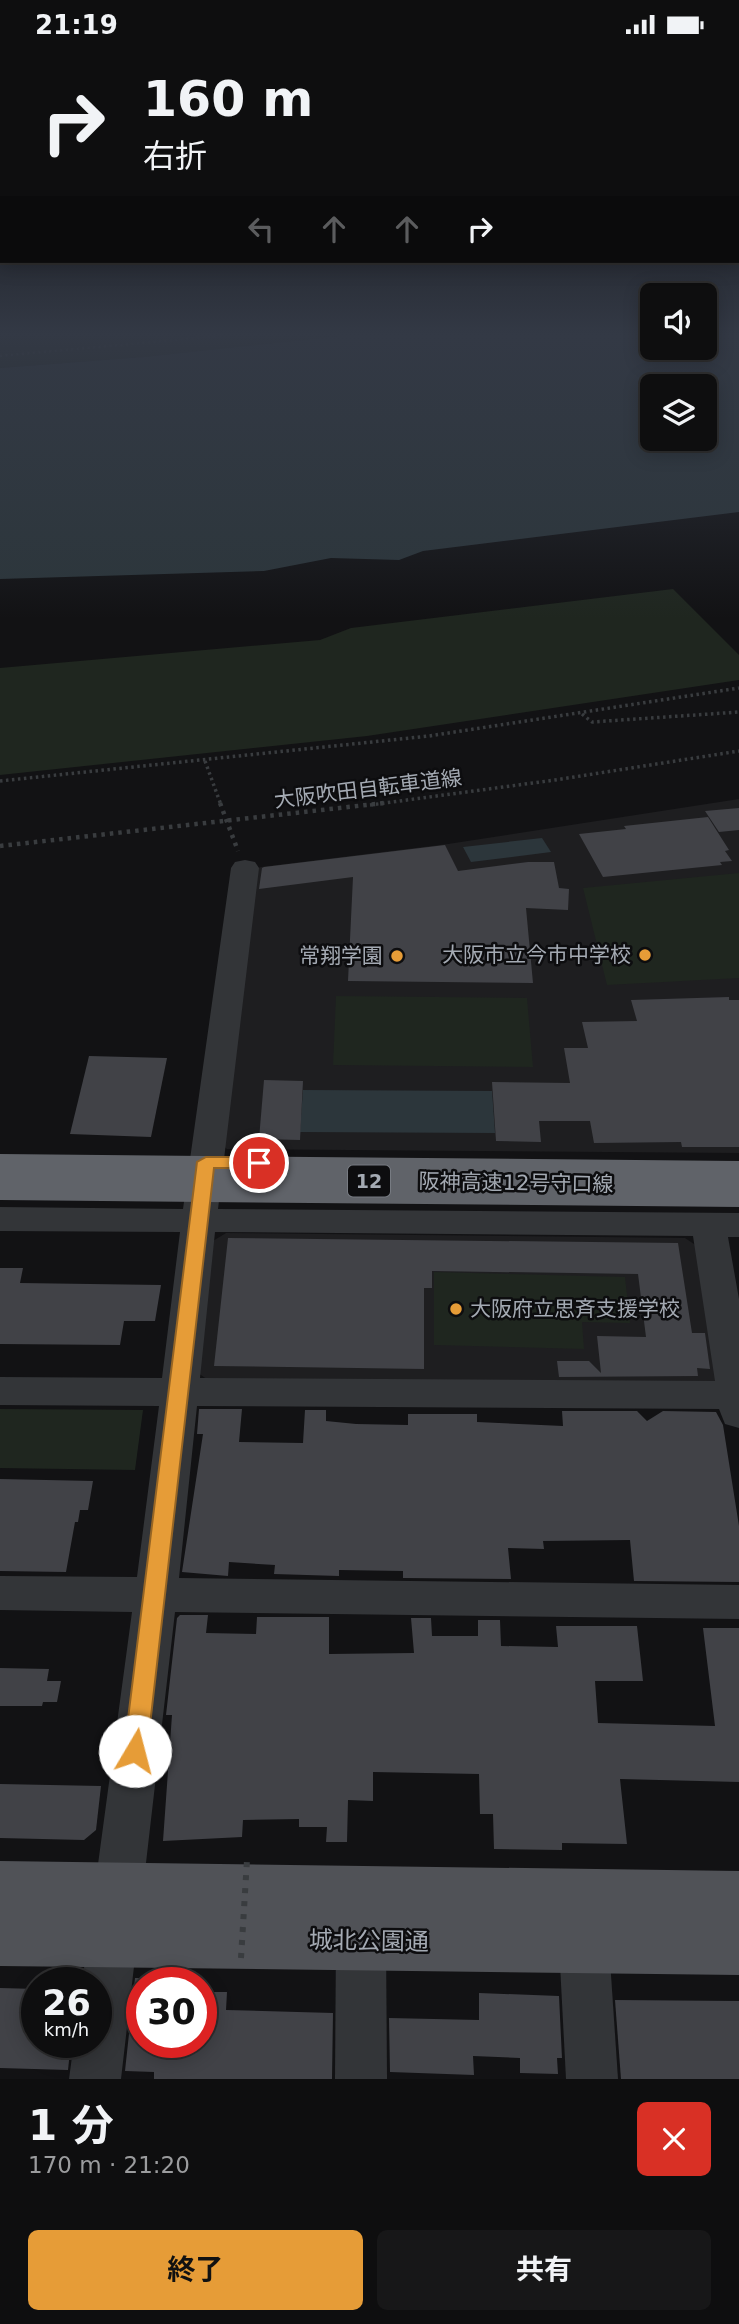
<!DOCTYPE html>
<html lang="ja">
<meta charset="utf-8">
<style>
:root{--surface:#0e0e0f;--page:#171718;--text:#f1f3f6;--muted:#9b9c9e;--line:#2e2e2f;--accent:#e69c37}
body{margin:0;font-family:"DejaVu Sans","Noto Sans JP",sans-serif;background:var(--page);color:var(--text);height:100vh;display:flex;flex-direction:column;font-size:26px;white-space:nowrap}
*{box-sizing:border-box;margin:0}
p{font-size:23px;color:var(--muted)}
.icon{flex:none;width:38px;height:38px;fill:none;stroke:currentColor;stroke-width:2;stroke-linecap:round;stroke-linejoin:round}
.map{position:relative;height:2030px;overflow:hidden}
.panel{display:flex;flex-direction:column;background:var(--surface);flex:1}
.panel>*{flex:none}
.top-card{position:absolute;left:0px;top:0px;width:740px;height:214px;box-shadow:0 4px 18px #0003,0 0 0 2px var(--line);background:#0e0e0f;color:var(--text);overflow:hidden}
.fabs{position:absolute;left:640px;top:234px;display:grid;gap:14px}
.fabs a{display:grid;place-items:center;width:77px;height:77px;border-radius:10px;background:var(--surface);box-shadow:0 4px 18px #0003,0 0 0 2px var(--line);font-size:35px}
.speed{position:absolute;left:21px;top:1918px;display:flex;gap:14px;font-size:35px;font-weight:700;text-align:center}
.speed>*{display:grid;place-content:center;width:91px;height:91px;border-radius:50%;background:var(--surface);box-shadow:0 4px 18px #0003,0 0 0 2px var(--line);line-height:1}
.speed small{font-size:18px;font-weight:400}
.speed .limit{border:10px solid #d22;background:#fff;color:#111}
.pin{position:absolute;display:grid;place-items:center;width:60px;height:60px;color:#fff;margin:-30px;border:4px solid #fff;border-radius:50%;box-shadow:0 2px 7px #0007}
.me{position:absolute;width:77px;margin:-38px;rotate:8deg;stroke-linejoin:round;filter:drop-shadow(0 0 5px #0008)}
.turn{display:flex;align-items:center;gap:24px;height:147px;padding:0 28px;font-size:32px}
.turn .icon{width:91px;height:91px;stroke-width:2.5}
.turn b{display:block;font-size:49px;line-height:60px}
.lanes{display:flex;align-items:center;height:66px;padding:0 28px;background:#0003;justify-content:center;gap:35px;direction:ltr}
.lanes .off{opacity:.35}
.round{display:grid;place-items:center;flex:none;width:74px;height:74px;border-radius:10px;background:var(--page)}
.headline{display:flex;align-items:center;justify-content:space-between;height:119px;padding:0 28px}
h1{font-size:42px;font-weight:700;line-height:52px}
.button{display:flex;gap:14px;margin-top:auto;padding:14px 28px}
.button a{flex:1;height:80px;border-radius:10px;background:var(--accent);color:#111;font-size:28px;font-weight:700;line-height:80px;text-align:center}
.button a+a{background:var(--page);color:var(--text)}
.status{display:flex;justify-content:space-between;align-items:center;height:49px;padding:0 35px;background:var(--surface);direction:ltr}
.status svg{height:19px;fill:currentColor}
.map>svg:first-child{display:block}
</style>
<div class="status"><b>21:19</b><svg viewBox="0 0 49 12"><path d="M0 12V9h3v3zM5 12V6h3v6zM10 12V3h3v9zM15 12V0h3v12zM26 1h20v11H26zM47 4h2v5h-2z"/></svg></div>
<div class="map">
<svg width="739" height="2030" viewBox="0 0 739 2030">
<rect width="100%" height="100%" fill="#121214"/>
<!-- built -->
<g fill="#1e1e20">
<polygon points="739,750 739,1104 227,1100 219,1094 253,821 261,818 448,795"/>
<polygon points="226,1184 685,1189 697,1197 718,1330 709,1338 208,1331 198,1324 213,1192"/>
</g>
<!-- green -->
<g fill="#1f261f">
<polygon points="0,286 351,286 144,308 0,319"/>
<polygon points="673,540 739,606 739,631 367,687 0,726 0,619 320,591 351,579"/>
<polygon points="739,824 739,929 607,936 583,839"/>
<polygon points="336,947 527,949 533,1018 333,1016"/>
<polygon points="434,1223 625,1228 630,1274 582,1273 584,1300 434,1296"/>
<polygon points="0,1360 143,1361 135,1421 0,1419"/>
</g>
<!-- water -->
<g fill="#2c363b" fill-rule="evenodd">
<path d="M351,286H653V299H705V286H739V463L423,502L399,511L331,509L264,522L0,530V319L144,308ZM653,338H705V390H653Z"/>
<polygon points="542,789 551,803 471,813 463,798"/>
<polygon points="303,1041 492,1042 495,1084 300,1083"/>
</g>
<!-- building -->
<g fill="#414247">
<polygon points="739,759 739,781 719,783 705,762"/>
<polygon points="708,768 729,801 725,802 732,812 720,813 722,816 603,828 579,785 626,780 624,777"/>
<polygon points="445,796 458,822 528,813 554,813 559,839 569,840 568,861 526,859 533,934 348,932 353,828 259,840 262,819 264,818"/>
<polygon points="729,948 729,951 739,951 739,1098 682,1098 681,1093 594,1094 590,1072 539,1072 541,1093 496,1092 492,1033 570,1034 564,999 588,999 582,973 637,972 631,951"/>
<polygon points="89,1007 167,1009 151,1088 70,1085"/>
<polygon points="264,1031 303,1032 300,1091 259,1090"/>
<polygon points="228,1189 678,1194 692,1284 705,1284 710,1320 697,1319 698,1327 559,1328 557,1312 589,1312 601,1324 597,1287 646,1288 638,1225 432,1222 432,1239 424,1239 424,1320 214,1317"/>
<polygon points="0,1219 23,1219 20,1234 161,1236 155,1272 124,1272 120,1296 0,1295"/>
<polygon points="199,1360 242,1360 239,1393 303,1394 305,1361 326,1361 326,1372 356,1375 408,1376 408,1365 477,1365 477,1373 563,1377 562,1362 637,1362 647,1372 663,1362 716,1363 723,1376 739,1477 739,1533 634,1532 630,1491 543,1492 544,1500 508,1499 511,1530 403,1529 403,1522 339,1521 339,1527 274,1525 275,1516 229,1513 228,1527 182,1523 203,1385 197,1385"/>
<polygon points="0,1430 93,1432 88,1461 80,1461 78,1473 75,1473 66,1523 0,1522"/>
<polygon points="180,1566 208,1566 206,1584 256,1585 257,1568 329,1568 329,1605 414,1604 411,1569 431,1569 432,1587 478,1587 478,1571 500,1571 501,1597 558,1598 556,1577 637,1577 643,1632 595,1632 598,1674 715,1677 703,1579 739,1579 739,1733 620,1730 627,1795 562,1794 562,1801 494,1800 493,1765 480,1765 479,1725 373,1723 373,1752 348,1751 347,1793 326,1793 327,1778 299,1778 299,1770 243,1771 242,1788 163,1792 172,1666 166,1666 177,1569"/>
<polygon points="0,1619 49,1620 47,1632 61,1632 57,1653 43,1653 42,1657 0,1657"/>
<polygon points="0,1735 101,1737 96,1781 84,1791 0,1789"/>
<polygon points="135,1929 142,1929 142,1993 201,1993 201,1943 227,1943 226,1961 333,1964 332,2030 154,2030 154,2023 125,2022"/>
<polygon points="0,1939 37,1940 37,1993 71,1993 68,2021 0,2019"/>
<polygon points="479,1944 559,1947 562,2009 557,2009 558,2025 520,2024 520,2009 473,2007 474,2026 390,2023 389,1969 479,1971"/>
<polygon points="615,1951 739,1952 739,2030 621,2030"/>
</g>
<g fill="none" stroke-linecap="round" stroke-linejoin="round">
<!-- path-far2 -->
<polyline stroke="#393c3f" stroke-width="2.5" stroke-dasharray="2 3.5" stroke-linecap="butt" points="0,307 230,286"/>
<!-- path-far1 -->
<g stroke="#393c3f" stroke-width="3.5" stroke-dasharray="2.5 3.5" stroke-linecap="butt">
<polyline points="582,665 592,673 739,663"/>
<polyline points="205,712 221,756"/>
<polyline points="0,732 429,687 739,639"/>
<polyline points="370,756 555,731 739,702"/>
</g>
<!-- path -->
<g stroke="#393c3f" stroke-width="4.5" stroke-dasharray="3.5 5" stroke-linecap="butt">
<polyline points="220,754 238,802"/>
<polyline points="0,797 384,754"/>
</g>
<!-- minor -->
<g fill="#333538" fill-rule="evenodd">
<path d="M245,811L255,813L259,819L218,1160L739,1164V1188H728L739,1250V1379L725,1375L719,1360L197,1357L179,1529L739,1536V1570L175,1563L121,2030H69L74,1993H96V1934H82L132,1563L0,1561V1527L137,1528L159,1357L0,1356V1328L162,1329L180,1183L0,1182V1158L183,1160L231,819L235,813ZM215,1183L693,1187L715,1332L200,1329Z"/>
<polygon points="361,1868 379,1875 386,1892 387,2030 335,2030 336,1892 343,1875"/>
<polygon points="584,1872 602,1879 609,1896 618,2030 566,2030 559,1896 566,1879"/>
</g>
<!-- major -->
<polygon fill="#505257" fill-rule="evenodd" points="0,1812 739,1822 739,1926 0,1917"/>
<!-- path-bridge -->
<polyline stroke="#393c3f" stroke-width="6" stroke-dasharray="5 8" stroke-linecap="butt" points="241,1909 247,1811"/>
<!-- highway-bridge -->
<polyline stroke="#606369" stroke-width="46" points="0,1128 739,1135"/>
</g>
<!-- sky -->
<linearGradient id="sky" x2="0" y2="1"><stop stop-color="#0a0a0b"/><stop offset="0.5" stop-color="#333945"/><stop offset="1" stop-color="#333945" stop-opacity="0"/></linearGradient>
<rect width="739" height="570" fill="url(#sky)"/>
<!-- route -->
<polygon fill="#e69c37" stroke="#966524" stroke-width="2" points="206,1108 259,1108 268,1114 259,1119 214,1119 147,1702 143,1709 135,1712 127,1709 124,1702 197,1113"/>
<!-- markers -->
<g fill="#e69c37" stroke="#0d0d0f" stroke-width="2.5">
<circle cx="645" cy="906" r="7"/>
<circle cx="397" cy="907" r="7"/>
<circle cx="456" cy="1260" r="7"/>
</g>
<g text-anchor="middle" stroke-width="5" stroke-linejoin="round" paint-order="stroke">
<!-- shield labels -->
<rect fill="#0d0d0f" stroke="#777b82" stroke-width="2" x="348" y="1116.5" width="42" height="31" rx="5"/>
<g font-size="19" font-weight="bold" fill="#a4aab3">
<text x="369" y="1139">12</text>
</g>
<!-- street labels -->
<g font-size="21" fill="#a4aab3" stroke="#0d0d0f">
<text transform="translate(368 740) rotate(-7)" y="7">大阪吹田自転車道線</text>
<text transform="translate(516 1134) rotate(1)" y="7">阪神高速12号守口線</text>
</g>
<!-- poi labels -->
<g font-size="21" fill="#a4aab3" stroke="#0d0d0f" text-anchor="end">
<text x="631" y="913">大阪市立今市中学校</text>
<text x="383" y="914">常翔学園</text>
<text x="470" y="1267" text-anchor="start">大阪府立思斉支援学校</text>
</g>
<!-- near-street labels -->
<g font-size="24" fill="#a4aab3" stroke="#0d0d0f">
<text transform="translate(369 1892) rotate(1)" y="8">城北公園通</text>
</g>
</g>
</svg>
<div class="fabs">
<a><svg class="icon" aria-label="sound" viewBox="0 0 24 24"><path d="M4 9h4l5-4v14l-5-4H4zM17 9q2 3 0 6"/></svg></a>
<a><svg class="icon" aria-label="layers" viewBox="0 0 24 24"><path d="M12 4l9 5-9 5-9-5zM3 14l9 5 9-5"/></svg></a>
</div>
<div class="speed"><div>26<small>km/h</small></div><div class="limit">30</div></div>
<div class="pin" style="left:259px;top:1114px;background:#d93025"><svg class="icon" aria-label="arrive" viewBox="0 0 24 24"><path d="M6 21V4h12l-3 4 3 4H6"/></svg></div>
<svg class="me" style="left:135px;top:1702px" viewBox="-20 -20 40 40"><circle r="19" fill="#fff"/><path d="M0-13L10 11 0 6-10 11z" fill="#e69c37"/></svg>
<div class="top-card">
<div class="turn"><svg class="icon" aria-label="right" viewBox="0 0 24 24"><path d="M7 20v-9h11M14 6l5 5-5 5"/></svg><div><b>160 m</b>右折</div></div>
<div class="lanes"><svg class="icon off" aria-label="left" viewBox="0 0 24 24"><path d="M17 20v-9H6M10 6l-5 5 5 5"/></svg><svg class="icon off" aria-label="ahead" viewBox="0 0 24 24"><path d="M12 20V5M6 11l6-6 6 6"/></svg><svg class="icon off" aria-label="ahead" viewBox="0 0 24 24"><path d="M12 20V5M6 11l6-6 6 6"/></svg><svg class="icon" aria-label="right" viewBox="0 0 24 24"><path d="M7 20v-9h11M14 6l5 5-5 5"/></svg></div>
</div>
</div>
<section class="panel">
<div class="headline"><div><h1>1 分</h1><p>170 m · 21:20</p></div><a class="round" style="background:#d93025;color:#fff"><svg class="icon" aria-label="close" viewBox="0 0 24 24"><path d="M6 6l12 12M18 6L6 18"/></svg></a></div>
<div class="button"><a>終了</a><a>共有</a></div>
</section>
